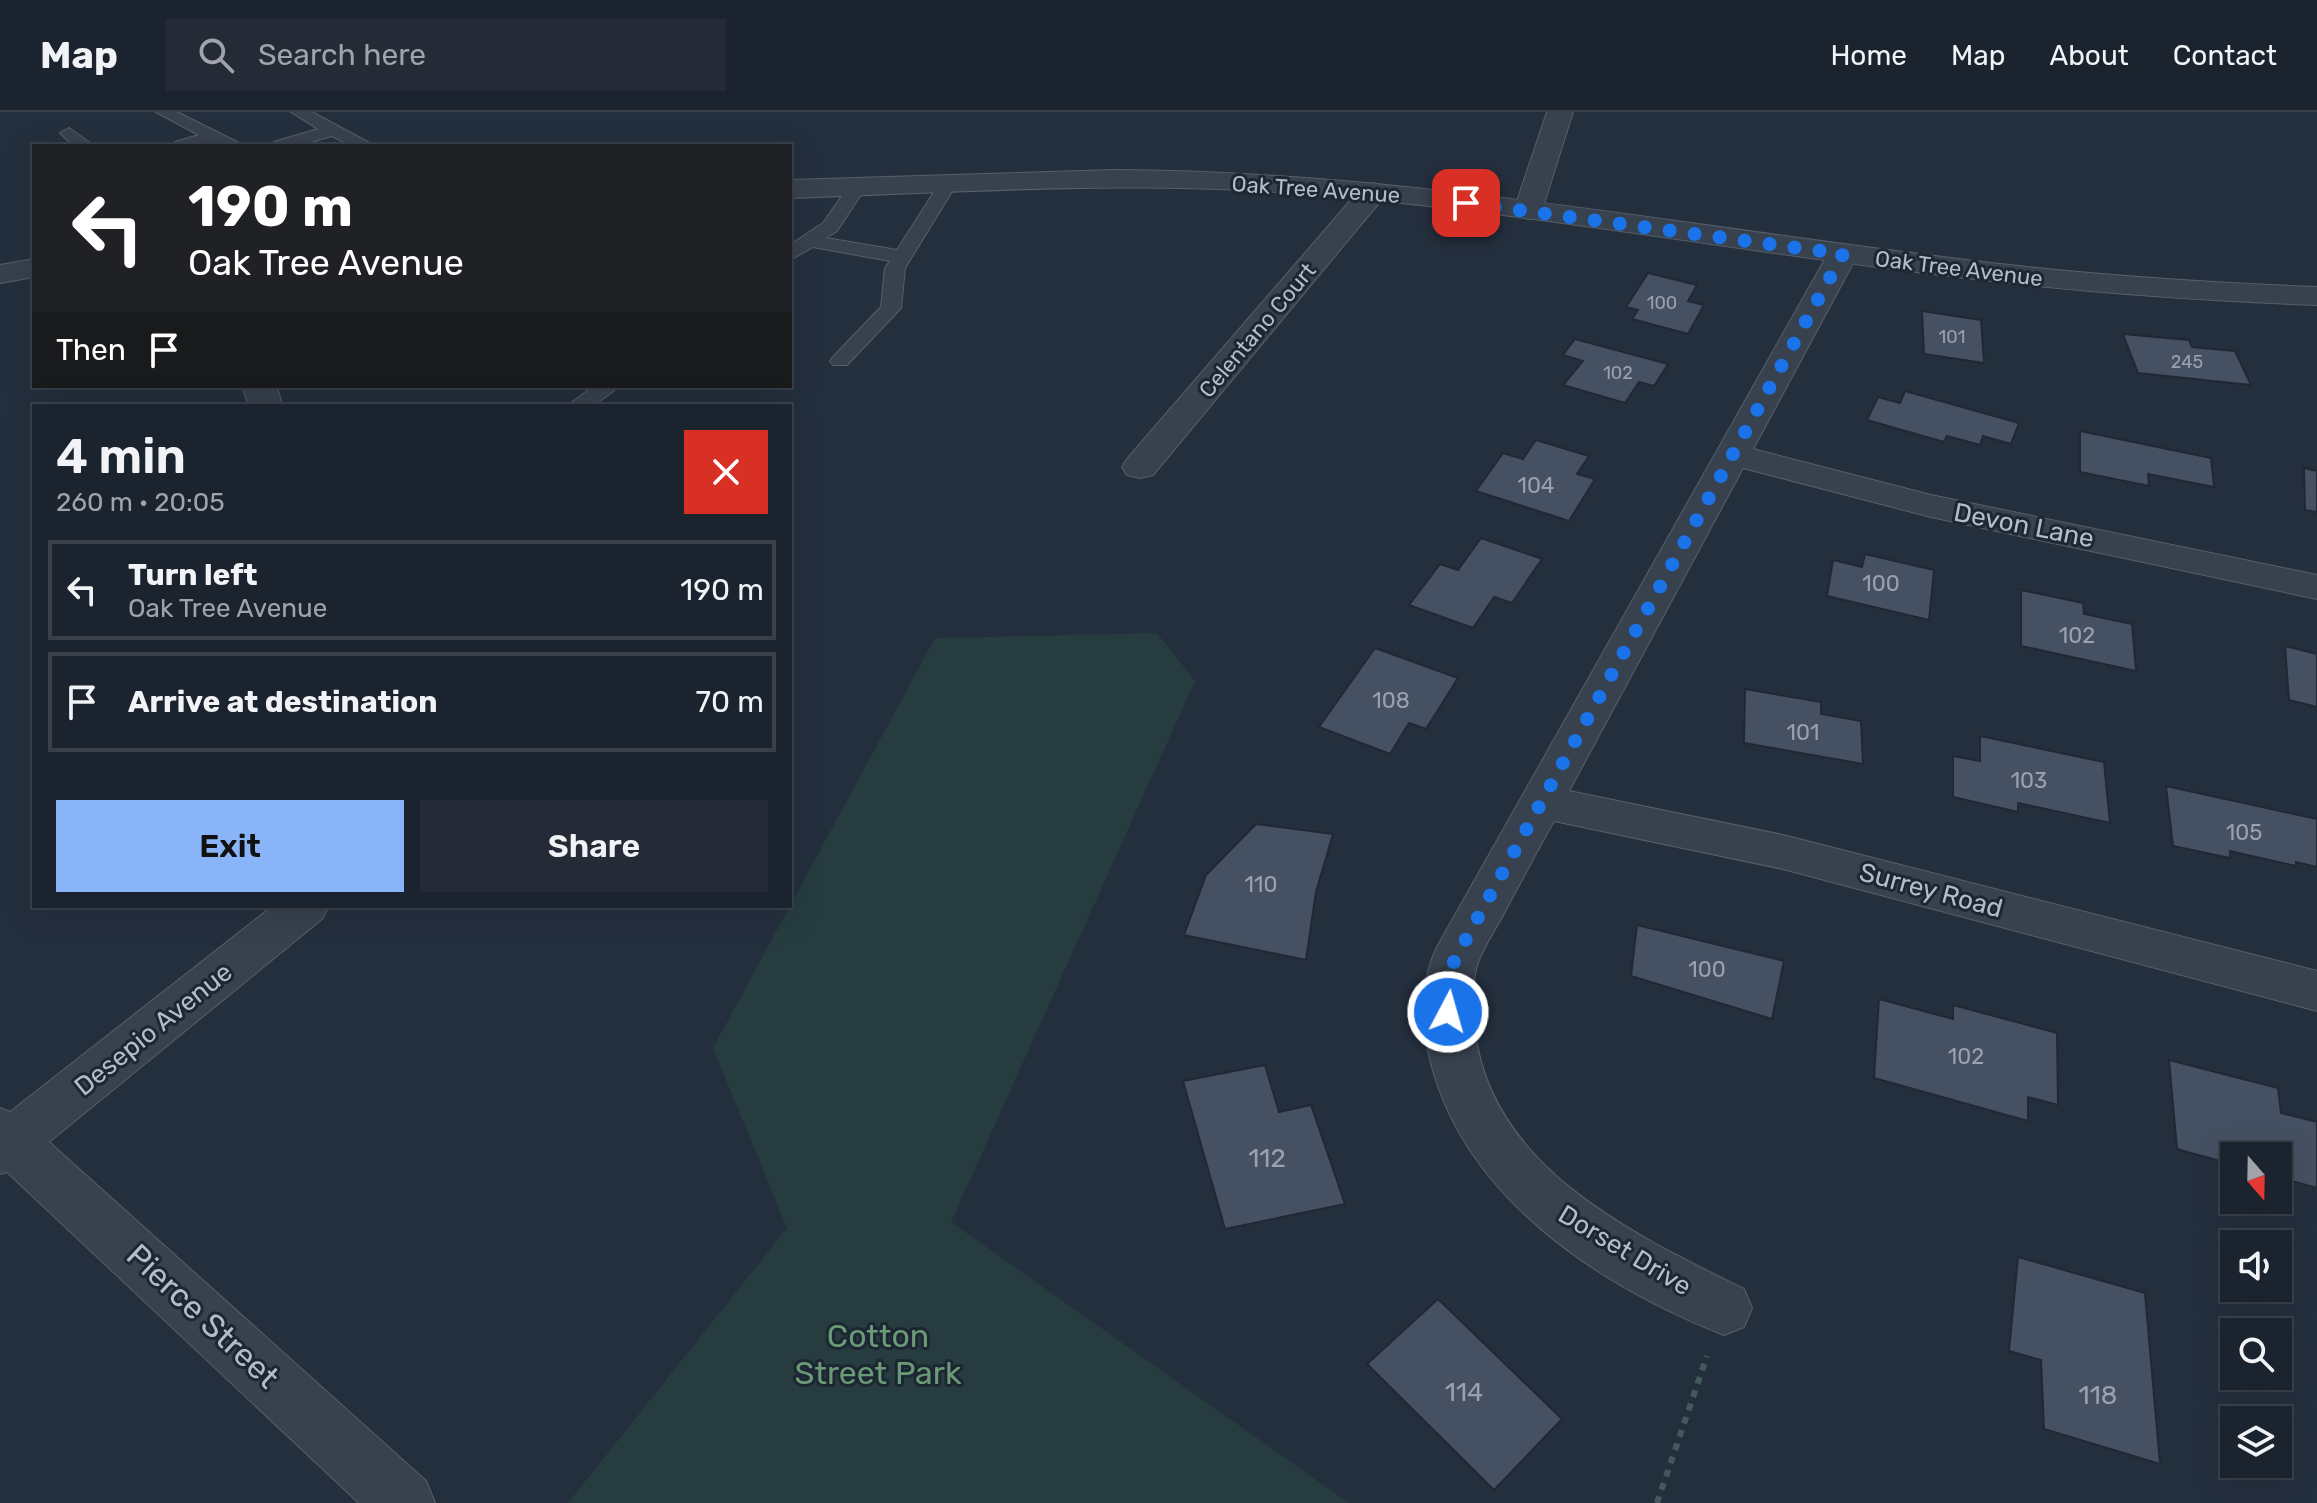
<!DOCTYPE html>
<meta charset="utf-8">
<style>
:root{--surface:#1b232e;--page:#242b36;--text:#f1f3f6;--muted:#a0a4aa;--line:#39404a;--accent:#8ab4f8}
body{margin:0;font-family:Rubik,sans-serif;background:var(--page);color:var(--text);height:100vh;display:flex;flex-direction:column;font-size:30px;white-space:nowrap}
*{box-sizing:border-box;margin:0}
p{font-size:26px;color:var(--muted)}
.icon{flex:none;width:44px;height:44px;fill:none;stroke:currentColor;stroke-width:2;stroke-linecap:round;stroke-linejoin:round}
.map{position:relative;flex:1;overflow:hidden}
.side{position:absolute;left:32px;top:292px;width:760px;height:504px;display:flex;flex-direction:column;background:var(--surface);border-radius:0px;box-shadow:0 8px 32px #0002,0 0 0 2px var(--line)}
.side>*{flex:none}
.banner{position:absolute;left:32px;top:32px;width:760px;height:244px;border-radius:0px;box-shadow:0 8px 32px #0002,0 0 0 2px var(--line);background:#202124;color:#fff;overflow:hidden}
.needle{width:52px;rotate:160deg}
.fabs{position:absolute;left:2220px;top:1030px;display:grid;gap:16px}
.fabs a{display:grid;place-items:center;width:72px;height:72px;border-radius:0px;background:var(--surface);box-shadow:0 8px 32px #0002,0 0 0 2px var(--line);font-size:40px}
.pin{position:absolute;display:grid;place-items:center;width:68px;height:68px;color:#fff;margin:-34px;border-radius:16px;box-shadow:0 4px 12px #0006}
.me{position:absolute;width:88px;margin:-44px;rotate:6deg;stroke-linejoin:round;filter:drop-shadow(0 0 6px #0008)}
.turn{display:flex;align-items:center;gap:28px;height:168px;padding:0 24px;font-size:36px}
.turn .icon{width:104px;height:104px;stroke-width:2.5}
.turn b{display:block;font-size:56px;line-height:68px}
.then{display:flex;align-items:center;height:76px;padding:0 24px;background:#0003;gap:16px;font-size:30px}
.round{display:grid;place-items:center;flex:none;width:84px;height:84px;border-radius:0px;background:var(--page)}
.summary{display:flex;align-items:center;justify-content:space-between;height:136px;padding:0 24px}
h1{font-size:48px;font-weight:600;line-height:60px}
.cta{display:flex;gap:16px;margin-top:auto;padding:16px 24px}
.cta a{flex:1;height:92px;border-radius:0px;background:var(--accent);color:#111;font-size:32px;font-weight:600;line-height:92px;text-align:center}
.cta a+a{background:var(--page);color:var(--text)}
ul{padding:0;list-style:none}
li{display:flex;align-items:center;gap:24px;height:100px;margin:0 16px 12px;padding:0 8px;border:4px solid var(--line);border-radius:0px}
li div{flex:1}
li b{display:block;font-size:30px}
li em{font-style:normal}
header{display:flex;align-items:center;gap:48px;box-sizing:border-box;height:112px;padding:0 40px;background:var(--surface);border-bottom:2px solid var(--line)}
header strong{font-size:38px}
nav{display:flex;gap:44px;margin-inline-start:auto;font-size:28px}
.search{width:560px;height:72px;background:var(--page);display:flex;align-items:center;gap:20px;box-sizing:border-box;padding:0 28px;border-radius:0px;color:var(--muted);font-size:30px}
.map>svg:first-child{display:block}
</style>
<header>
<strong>Map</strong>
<div class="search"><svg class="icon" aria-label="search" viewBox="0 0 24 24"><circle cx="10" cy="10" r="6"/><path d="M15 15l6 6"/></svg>Search here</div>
<nav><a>Home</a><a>Map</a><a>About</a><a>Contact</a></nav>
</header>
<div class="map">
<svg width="2317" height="1391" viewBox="0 0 2317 1391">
<rect width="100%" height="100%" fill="#242f3e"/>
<!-- green -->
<polygon fill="#263c3f" points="1157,521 1195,569 951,1110 1349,1391 568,1391 787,1116 713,936 935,526"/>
<!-- building -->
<g fill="#455162" stroke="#1f2835" stroke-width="2">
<polygon points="1648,161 1697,173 1688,189 1704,193 1688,222 1632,207 1638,198 1626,195"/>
<polygon points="1922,199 1981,208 1984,251 1924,242"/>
<polygon points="2123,222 2189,228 2192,235 2235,239 2251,273 2138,261"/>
<polygon points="1575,227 1668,252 1654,274 1639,270 1625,291 1563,273 1583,249 1563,243"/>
<polygon points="1905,279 2019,311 2011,332 1983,324 1980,333 1947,324 1944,330 1867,308 1878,285 1900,291"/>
<polygon points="2080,319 2211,346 2214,375 2148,362 2149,374 2080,360"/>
<polygon points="1536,328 1589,344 1577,362 1595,367 1569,409 1476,379 1503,341 1523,347"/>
<polygon points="2304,356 2317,359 2317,400 2305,398"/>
<polygon points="1481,426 1542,447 1512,491 1494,485 1473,516 1409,493 1440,452 1458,458"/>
<polygon points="1865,442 1934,458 1929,508 1827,484 1833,448 1862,455"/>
<polygon points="2021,478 2083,491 2084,502 2132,512 2136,559 2021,534"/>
<polygon points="2285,534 2317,542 2317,595 2289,588"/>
<polygon points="1375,536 1458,566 1426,617 1409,611 1390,642 1319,615"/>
<polygon points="1745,577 1821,590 1821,602 1861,609 1863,652 1744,631"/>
<polygon points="1980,624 2104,650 2110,711 2018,691 2018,700 1953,685 1953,644 1980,649"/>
<polygon points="2166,674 2317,707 2317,755 2296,750 2296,754 2230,739 2230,746 2173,734"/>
<polygon points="1256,712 1333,722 1316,780 1306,848 1184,823 1206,763"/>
<polygon points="1637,813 1784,849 1772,907 1631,864"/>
<polygon points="1879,887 1953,907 1953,893 2057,921 2058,993 2028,985 2028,1009 1874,966"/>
<polygon points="2169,948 2278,976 2281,1001 2317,1010 2317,1076 2278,1065 2278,1044 2234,1044 2234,1053 2177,1037"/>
<polygon points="1265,953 1279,1000 1311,993 1345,1092 1225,1117 1183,969"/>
<polygon points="2018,1145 2145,1181 2160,1352 2044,1317 2041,1248 2009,1239"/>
<polygon points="1438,1187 1562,1307 1494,1378 1367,1252"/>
</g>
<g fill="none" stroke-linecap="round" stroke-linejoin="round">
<!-- service casing -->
<g stroke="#565f6c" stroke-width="2">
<g id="service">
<polygon points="156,0 177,0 245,34 222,34 213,30 199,34 172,34 175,30 199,23"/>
<polygon points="291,0 312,0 375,34 352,34 332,24 298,34 271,34 274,30 318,17"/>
<polygon points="69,16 94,34 74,34 60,21"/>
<polygon points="947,68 956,73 905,156 901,196 847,253 833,253 830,249 833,245 881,195 885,156 890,149 813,135 790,148 790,133 823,111 851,71 857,70 866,75 837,119 826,126 897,138 941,69"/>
<polygon points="594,274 620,274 593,294 567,294"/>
</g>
</g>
<!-- minor casing -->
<g stroke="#565f6c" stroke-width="2">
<g id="minor">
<polygon points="1547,0 1573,0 1542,98 1538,104 1528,107 1518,104 1514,98"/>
<polygon points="1373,71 1383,74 1387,80 1383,86 1153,363 1140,366 1127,363 1122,355 1127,347 1363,74"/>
<path d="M1843,133L1854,136L1858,142L1753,337L1931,383L2317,463V487L1931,405L1743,356L1569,679L1783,723L2317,859V899L1783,757L1554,709C1536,741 1519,773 1502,805C1494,819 1485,833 1479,848C1471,868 1472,899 1475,920C1492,1057 1635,1123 1744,1177L1752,1196L1744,1215L1724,1223C1598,1173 1461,1084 1429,943C1421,909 1421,867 1437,835L1828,142L1832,136Z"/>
<polygon points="242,274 276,274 283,294 249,294"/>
<polygon points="273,794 329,794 322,807 49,1030 426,1369 435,1391 359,1391 7,1060 0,1062 0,996 10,1000"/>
</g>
</g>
<!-- tertiary casing -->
<g stroke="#565f6c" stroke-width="2">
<g id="tertiary">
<path d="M1113,58C1389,59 1661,110 1935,144C2062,161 2189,170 2317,175V193C2191,188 2066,179 1941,163C1729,138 1519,99 1306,82C1134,68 962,80 790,86V68Z"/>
<polygon points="34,147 34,165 0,171 0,153"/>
</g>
</g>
<!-- path -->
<polyline stroke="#44595c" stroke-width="6" stroke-dasharray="7 7" stroke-linecap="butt" points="1657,1391 1707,1244"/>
<!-- service -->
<use href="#service" fill="#38414e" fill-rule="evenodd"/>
<!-- minor -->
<use href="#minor" fill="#38414e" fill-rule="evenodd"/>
<!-- tertiary -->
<use href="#tertiary" fill="#38414e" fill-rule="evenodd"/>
</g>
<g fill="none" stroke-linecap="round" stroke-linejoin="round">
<!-- route -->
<polyline stroke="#1a73e8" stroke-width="14" stroke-dasharray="0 25.2" points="1448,900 1454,849 1843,142 1466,91"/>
</g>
<g text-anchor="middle" stroke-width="6" stroke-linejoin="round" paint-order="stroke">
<!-- far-number labels -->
<g font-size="18" fill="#98a1af">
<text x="1662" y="197">100</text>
<text x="1952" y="231">101</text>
<text x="2187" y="256">245</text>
<text x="1618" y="267">102</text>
</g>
<!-- far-street labels -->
<g font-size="22" fill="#b4bcc9" stroke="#1d2633">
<text transform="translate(1316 77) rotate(4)" y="8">Oak Tree Avenue</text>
<text transform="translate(1959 156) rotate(7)" y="8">Oak Tree Avenue</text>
<text transform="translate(1257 218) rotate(-50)" y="8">Celentano Court</text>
</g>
<!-- number labels -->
<g font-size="22" fill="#98a1af">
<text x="1536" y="381">104</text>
<text x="1881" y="479">100</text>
<text x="2077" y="531">102</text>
<text x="1391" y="596">108</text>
<text x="1803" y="628">101</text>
<text x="2029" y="676">103</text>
<text x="2244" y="728">105</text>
<text x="1261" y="780">110</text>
<text x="1707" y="865">100</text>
<text x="1966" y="952">102</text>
</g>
<!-- street labels -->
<g font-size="26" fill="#b4bcc9" stroke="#1d2633">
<text transform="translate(2024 413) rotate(11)" y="9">Devon Lane</text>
<text transform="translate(1931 778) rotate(15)" y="9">Surrey Road</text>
<text transform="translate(153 917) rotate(-39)" y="9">Desepio Avenue</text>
<text transform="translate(1625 1138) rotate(31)" y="9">Dorset Drive</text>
</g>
<!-- near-number labels -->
<g font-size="26" fill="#98a1af">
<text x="1267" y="1055">112</text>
<text x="1464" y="1289">114</text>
<text x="2098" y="1292">118</text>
</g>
<!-- near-street labels -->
<g font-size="32" fill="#b4bcc9" stroke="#1d2633">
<text transform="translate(203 1204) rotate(43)" y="11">Pierce Street</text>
</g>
<!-- near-park labels -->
<g font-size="32" fill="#6b9a76" stroke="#1d2633">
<text x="878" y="1235">Cotton<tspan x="878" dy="37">Street Park</tspan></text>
</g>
</g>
</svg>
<div class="fabs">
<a><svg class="needle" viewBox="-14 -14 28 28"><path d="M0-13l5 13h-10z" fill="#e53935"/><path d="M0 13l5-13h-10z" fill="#a0a4aa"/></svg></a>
<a><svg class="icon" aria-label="sound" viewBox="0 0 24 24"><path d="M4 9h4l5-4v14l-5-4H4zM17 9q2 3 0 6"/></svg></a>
<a><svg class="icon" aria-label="search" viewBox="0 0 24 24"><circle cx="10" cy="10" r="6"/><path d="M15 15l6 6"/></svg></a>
<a><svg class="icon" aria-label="layers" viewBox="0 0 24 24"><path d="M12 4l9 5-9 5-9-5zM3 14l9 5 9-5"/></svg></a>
</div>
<div class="pin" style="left:1466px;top:91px;background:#d93025"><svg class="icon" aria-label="arrive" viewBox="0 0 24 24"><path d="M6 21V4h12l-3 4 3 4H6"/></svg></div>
<svg class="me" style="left:1448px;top:900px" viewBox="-20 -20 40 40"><circle r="17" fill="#1a73e8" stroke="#fff" stroke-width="3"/><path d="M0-11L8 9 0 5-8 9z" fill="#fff"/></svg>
<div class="banner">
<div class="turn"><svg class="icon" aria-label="left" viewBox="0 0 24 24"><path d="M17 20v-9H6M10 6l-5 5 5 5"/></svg><div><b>190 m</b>Oak Tree Avenue</div></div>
<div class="then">Then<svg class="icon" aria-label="arrive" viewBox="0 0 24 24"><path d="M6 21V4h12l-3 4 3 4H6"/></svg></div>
</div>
<section class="side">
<div class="summary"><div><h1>4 min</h1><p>260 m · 20:05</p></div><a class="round" style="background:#d93025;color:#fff"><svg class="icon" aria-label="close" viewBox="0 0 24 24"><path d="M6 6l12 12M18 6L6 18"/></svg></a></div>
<ul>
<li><svg class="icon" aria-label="left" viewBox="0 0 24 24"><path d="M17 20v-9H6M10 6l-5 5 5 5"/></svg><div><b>Turn left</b><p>Oak Tree Avenue</p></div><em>190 m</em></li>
<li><svg class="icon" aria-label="arrive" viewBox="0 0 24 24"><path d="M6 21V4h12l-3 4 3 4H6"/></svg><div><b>Arrive at destination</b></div><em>70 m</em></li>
</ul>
<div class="cta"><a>Exit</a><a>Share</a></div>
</section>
</div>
